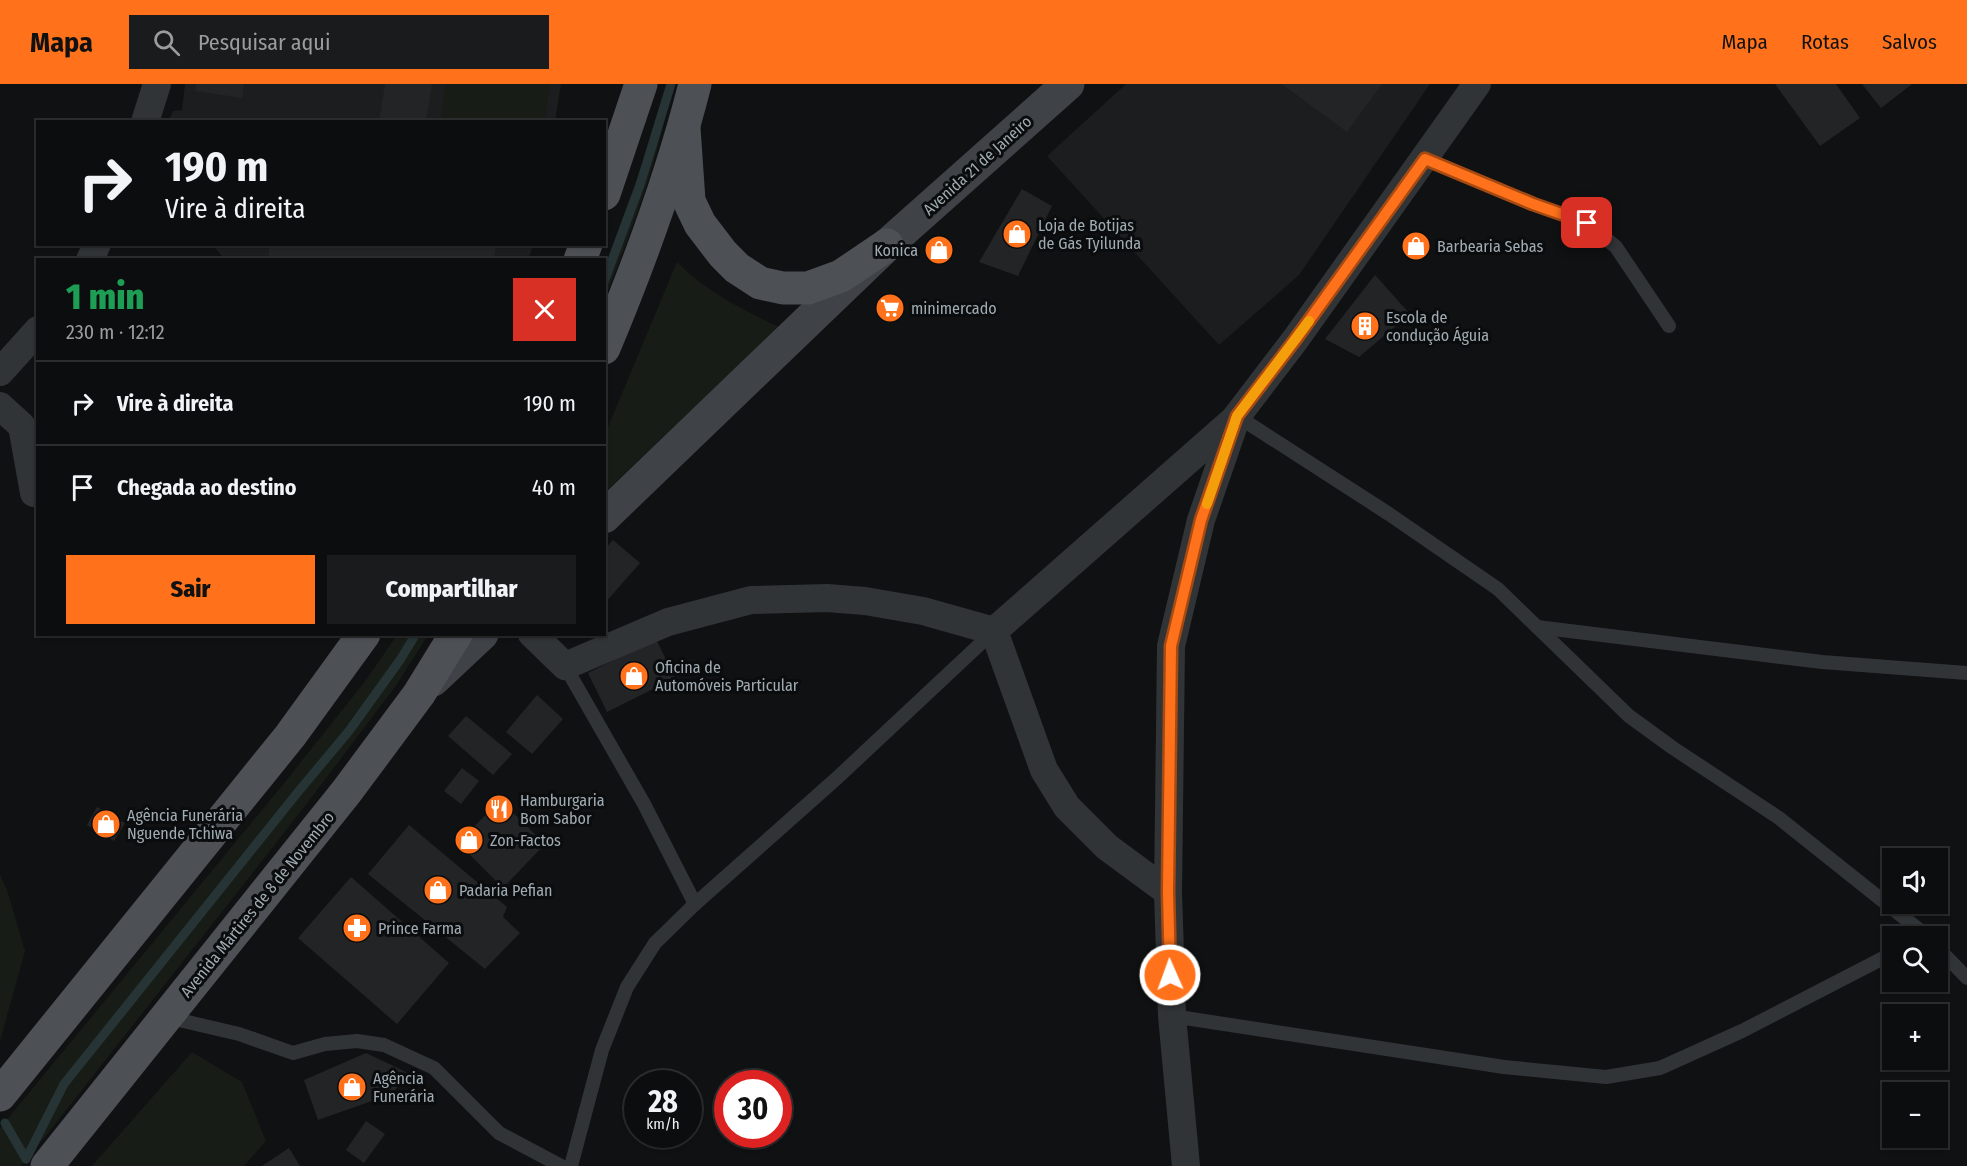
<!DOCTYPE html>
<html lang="pt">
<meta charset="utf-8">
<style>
:root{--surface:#0c0d0e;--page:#1a1b1c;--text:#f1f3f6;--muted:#9a9c9e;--line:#2c2d2e;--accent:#ff721b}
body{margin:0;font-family:"Fira Sans Condensed",sans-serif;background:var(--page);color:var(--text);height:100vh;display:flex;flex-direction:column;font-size:22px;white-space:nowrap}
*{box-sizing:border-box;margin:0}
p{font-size:20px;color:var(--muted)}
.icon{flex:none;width:33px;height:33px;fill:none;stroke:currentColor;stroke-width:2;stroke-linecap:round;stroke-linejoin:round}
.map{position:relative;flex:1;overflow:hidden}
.panel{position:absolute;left:36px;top:174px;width:570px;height:378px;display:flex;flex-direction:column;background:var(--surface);border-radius:0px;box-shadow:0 2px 4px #0004,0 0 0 2px var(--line)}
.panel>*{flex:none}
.hud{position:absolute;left:36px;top:36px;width:570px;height:126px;border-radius:0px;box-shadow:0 2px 4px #0004,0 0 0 2px var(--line);background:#0c0d0e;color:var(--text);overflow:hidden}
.buttons{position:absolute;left:1882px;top:764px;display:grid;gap:12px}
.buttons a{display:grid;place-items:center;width:66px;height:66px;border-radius:0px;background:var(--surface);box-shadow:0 2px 4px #0004,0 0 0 2px var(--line);font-size:30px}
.speed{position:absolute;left:624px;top:986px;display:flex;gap:12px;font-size:30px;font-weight:700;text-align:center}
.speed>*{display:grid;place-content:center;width:78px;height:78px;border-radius:50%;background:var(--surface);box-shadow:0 2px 4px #0004,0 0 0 2px var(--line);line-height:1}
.speed small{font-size:15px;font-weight:400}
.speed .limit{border:9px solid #d22;background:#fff;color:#111}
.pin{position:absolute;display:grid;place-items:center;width:51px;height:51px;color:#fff;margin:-26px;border-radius:12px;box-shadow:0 3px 9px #0006}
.me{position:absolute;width:66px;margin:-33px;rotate:358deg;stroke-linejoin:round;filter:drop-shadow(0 0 4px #0008)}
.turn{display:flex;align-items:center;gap:21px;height:126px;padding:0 30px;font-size:27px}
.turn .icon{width:78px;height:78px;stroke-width:2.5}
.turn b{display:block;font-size:42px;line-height:51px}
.round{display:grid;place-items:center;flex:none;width:63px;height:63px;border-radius:0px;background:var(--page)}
.overview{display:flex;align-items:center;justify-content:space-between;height:102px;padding:0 30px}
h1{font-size:36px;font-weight:800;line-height:45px;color:#1e9e55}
.primary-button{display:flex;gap:12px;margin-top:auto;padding:12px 30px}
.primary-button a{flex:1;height:69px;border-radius:0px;background:var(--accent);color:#111;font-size:24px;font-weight:800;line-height:69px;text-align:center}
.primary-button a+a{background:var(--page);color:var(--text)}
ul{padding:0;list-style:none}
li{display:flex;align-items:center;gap:18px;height:84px;padding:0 30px;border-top:2px solid var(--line)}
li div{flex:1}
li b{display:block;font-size:22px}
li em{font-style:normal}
header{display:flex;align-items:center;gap:36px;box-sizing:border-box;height:84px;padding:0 30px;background:var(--accent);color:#111}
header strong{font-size:28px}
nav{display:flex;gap:33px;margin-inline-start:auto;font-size:21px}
.search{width:420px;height:54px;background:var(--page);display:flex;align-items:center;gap:15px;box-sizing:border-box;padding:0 21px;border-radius:0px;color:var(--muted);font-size:22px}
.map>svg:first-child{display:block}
</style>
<header>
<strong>Mapa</strong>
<div class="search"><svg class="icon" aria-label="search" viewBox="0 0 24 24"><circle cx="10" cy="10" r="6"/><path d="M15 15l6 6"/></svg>Pesquisar aqui</div>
<nav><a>Mapa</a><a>Rotas</a><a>Salvos</a></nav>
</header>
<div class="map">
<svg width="1967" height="1082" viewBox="0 0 1967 1082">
<rect width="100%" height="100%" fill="#101112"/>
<!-- built -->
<g fill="#1c1d1f">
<polygon points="185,0 561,0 555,37 168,38 173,27 182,26"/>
<polygon points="1126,0 1430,0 1299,191 1219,261 1047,72"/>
<polygon points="213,161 533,161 528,176 225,176"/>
</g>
<!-- green -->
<g fill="#171d16">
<polygon points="446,0 550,0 545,37 440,37"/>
<path d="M671,0C661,73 631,146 605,215V182Z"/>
<path d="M677,178C705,207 743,226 779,243L605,408V350Z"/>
<polygon points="397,551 428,551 395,603 305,722 49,1048 21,1082 0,1082 0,1044 281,703 366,596"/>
<polygon points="0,791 7,806 25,867 0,957"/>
<polygon points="192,968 242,998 266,1057 244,1082 92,1082"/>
</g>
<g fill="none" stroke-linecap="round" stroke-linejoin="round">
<!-- stream -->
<g stroke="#263436" stroke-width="9">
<polyline points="604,198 640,101 671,0"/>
<polyline points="5,1039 26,1075"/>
<polyline points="26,1075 64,1000 298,708 349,647 400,576 416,550"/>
</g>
</g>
<!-- building -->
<g fill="#232426">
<polygon points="196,0 244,0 242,14 195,7"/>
<polygon points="385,0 432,0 426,38 379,38"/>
<polygon points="1282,0 1382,0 1347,48"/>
<polygon points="1775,0 1836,0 1860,34 1820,62"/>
<polygon points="1862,0 1912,0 1881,24"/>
<polygon points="1022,105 1052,122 1018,192 979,178"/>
<polygon points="270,160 496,160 494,176 272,176 268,175"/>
<polygon points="1375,191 1410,230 1359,273 1325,255"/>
<polygon points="613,456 640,479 604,520 604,466"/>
<polygon points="656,555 675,594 607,628 588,589"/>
<polygon points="537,611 563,635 532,670 506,648"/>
<polygon points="466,632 512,670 493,691 448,652"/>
<polygon points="462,684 479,697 461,720 444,707"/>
<polygon points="500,716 545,760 503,804 458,759"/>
<polygon points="97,723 125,739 114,757 87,741"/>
<polygon points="409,741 507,823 503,833 520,849 485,885 368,790"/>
<polygon points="351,793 449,879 397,940 298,854"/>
<polygon points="366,969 408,989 392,1010 318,1036 304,996"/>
<polygon points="366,1037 385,1050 364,1079 346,1066"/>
<polygon points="289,1064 300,1082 262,1082"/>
</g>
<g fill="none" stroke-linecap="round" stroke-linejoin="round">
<!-- service -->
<g stroke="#313437" stroke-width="14">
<polyline points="1425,75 1533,120 1587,139 1616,163 1669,242"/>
<polyline points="1237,332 1389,430 1498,505 1629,632 1673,664 1779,734 1927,852"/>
<polyline points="1537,543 1822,578 1967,589"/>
<polyline points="565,582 644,720 695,820"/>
<polyline points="1938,864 1967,894"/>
<polyline points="1172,932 1504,983 1606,993 1660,984 1742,947 1893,869"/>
<polyline points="166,933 239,950 293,969 325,960 357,957 384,961 434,984 499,1049 561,1082"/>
<polyline points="571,1082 602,966 627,903 655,859 695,820 837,694 994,547"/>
</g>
<!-- minor -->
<g stroke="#313437" stroke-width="28">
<polyline points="145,38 157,0"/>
<polyline points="90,176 97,160"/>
<polyline points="0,288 38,246"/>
<polyline points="0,322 22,342 34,409"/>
<polyline points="994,547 1236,334"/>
<polyline points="994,547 1044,686 1067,723 1107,763 1168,808"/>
<polyline points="532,550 565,582 668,538 751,516 827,514 865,517 923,527 994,547"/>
<polyline points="1186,1082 1172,932 1168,808 1171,562 1201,436 1237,332 1295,256 1477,0"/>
</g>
<!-- secondary -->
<g stroke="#3f4347" stroke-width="33">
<polyline points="604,433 887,161 1068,0"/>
<polyline points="433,596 482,550"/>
</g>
<!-- primary -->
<g stroke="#4d5156" stroke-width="33">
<polyline points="684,44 689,117 700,140 723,170 737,184 760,199 783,204 808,204 841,192 887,161"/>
<polyline points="604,110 641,0"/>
<polyline points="580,176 586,160"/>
<path d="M604,264C640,178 672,91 695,0"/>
<polyline points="0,1011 290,652 364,550"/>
<polyline points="47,1082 347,707 419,610 456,550"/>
</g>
</g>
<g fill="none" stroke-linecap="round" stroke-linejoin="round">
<!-- route casing -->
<g stroke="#a64a12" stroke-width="15">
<polyline id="route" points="1170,891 1168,808 1171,562 1201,436 1237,332 1295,256 1425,75 1533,120 1587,139"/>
</g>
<!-- route -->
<use href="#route" stroke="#ff721b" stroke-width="10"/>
<!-- slow -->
<polyline stroke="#f59e0b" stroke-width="10" points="1207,420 1237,332 1309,237"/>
</g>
<!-- icons -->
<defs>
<g id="shop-disc" transform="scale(1.5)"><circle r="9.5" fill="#ff721b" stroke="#0b0c0d"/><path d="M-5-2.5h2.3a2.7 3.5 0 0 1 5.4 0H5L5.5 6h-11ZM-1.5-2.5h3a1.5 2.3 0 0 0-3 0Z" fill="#fff"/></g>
<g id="supermarket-disc" transform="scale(1.5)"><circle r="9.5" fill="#ff721b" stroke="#0b0c0d"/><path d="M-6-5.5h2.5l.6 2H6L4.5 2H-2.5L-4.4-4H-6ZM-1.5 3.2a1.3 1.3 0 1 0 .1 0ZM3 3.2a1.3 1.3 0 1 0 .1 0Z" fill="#fff"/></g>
<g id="building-disc" transform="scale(1.5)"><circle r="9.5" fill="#ff721b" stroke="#0b0c0d"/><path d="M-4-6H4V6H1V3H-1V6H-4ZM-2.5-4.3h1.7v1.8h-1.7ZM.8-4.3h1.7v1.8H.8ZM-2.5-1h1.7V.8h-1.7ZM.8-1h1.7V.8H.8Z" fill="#fff"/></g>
<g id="restaurant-disc" transform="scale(1.5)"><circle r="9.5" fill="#ff721b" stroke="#0b0c0d"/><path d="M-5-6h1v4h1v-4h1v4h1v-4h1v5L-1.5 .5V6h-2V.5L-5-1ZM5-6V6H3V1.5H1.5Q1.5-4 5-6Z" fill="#fff"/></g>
<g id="pharmacy-disc" transform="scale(1.5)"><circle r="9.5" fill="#ff721b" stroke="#0b0c0d"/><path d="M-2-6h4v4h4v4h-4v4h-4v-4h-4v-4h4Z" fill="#fff"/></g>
</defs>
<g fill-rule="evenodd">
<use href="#shop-disc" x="1017" y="150"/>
<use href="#shop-disc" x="1416" y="162"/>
<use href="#shop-disc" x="939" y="166"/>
<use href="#supermarket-disc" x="890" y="224"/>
<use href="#building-disc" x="1365" y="242"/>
<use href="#shop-disc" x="634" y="592"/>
<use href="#restaurant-disc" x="499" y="725"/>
<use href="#shop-disc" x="106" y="740"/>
<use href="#shop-disc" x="469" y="756"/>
<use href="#shop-disc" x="438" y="806"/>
<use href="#pharmacy-disc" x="357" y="844"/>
<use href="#shop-disc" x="352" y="1003"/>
</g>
<g text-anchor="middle" stroke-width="6" stroke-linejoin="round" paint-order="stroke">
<!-- street labels -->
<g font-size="16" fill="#a0acb4" stroke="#0b0c0d">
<text transform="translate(977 81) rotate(-42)" y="6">Avenida 21 de Janeiro</text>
<text transform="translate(257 820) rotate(-51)" y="6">Avenida Mártires de 8 de Novembro</text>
</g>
<!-- poi labels -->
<g font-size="16" fill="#a0acb4" stroke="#0b0c0d" text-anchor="start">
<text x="1038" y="147">Loja de Botijas<tspan x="1038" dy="18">de Gás Tyilunda</tspan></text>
<text x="1437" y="168">Barbearia Sebas</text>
<text x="918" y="172" text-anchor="end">Konica</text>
<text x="911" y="230">minimercado</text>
<text x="1386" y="239">Escola de<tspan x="1386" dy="18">condução Águia</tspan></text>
<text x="655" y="589">Oficina de<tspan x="655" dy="18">Automóveis Particular</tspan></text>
<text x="520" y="722">Hamburgaria<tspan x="520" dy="18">Bom Sabor</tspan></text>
<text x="127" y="737">Agência Funerária<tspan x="127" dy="18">Nguende Tchiwa</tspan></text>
<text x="490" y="762">Zon-Factos</text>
<text x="459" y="812">Padaria Pefian</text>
<text x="378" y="850">Prince Farma</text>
<text x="373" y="1000">Agência<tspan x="373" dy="18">Funerária</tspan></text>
</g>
</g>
</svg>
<div class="buttons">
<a><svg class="icon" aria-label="sound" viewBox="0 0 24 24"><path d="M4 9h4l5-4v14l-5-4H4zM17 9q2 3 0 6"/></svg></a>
<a><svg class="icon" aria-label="search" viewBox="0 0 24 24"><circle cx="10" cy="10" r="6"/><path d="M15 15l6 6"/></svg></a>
<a>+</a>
<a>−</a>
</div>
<div class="speed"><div>28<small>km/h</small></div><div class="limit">30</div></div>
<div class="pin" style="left:1587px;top:139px;background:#d93025"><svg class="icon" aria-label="arrive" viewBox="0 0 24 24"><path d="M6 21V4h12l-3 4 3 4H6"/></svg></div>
<svg class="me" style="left:1170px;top:891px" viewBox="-20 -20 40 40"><circle r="17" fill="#ff721b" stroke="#fff" stroke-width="3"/><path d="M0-11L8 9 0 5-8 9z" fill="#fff"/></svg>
<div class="hud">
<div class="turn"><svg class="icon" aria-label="right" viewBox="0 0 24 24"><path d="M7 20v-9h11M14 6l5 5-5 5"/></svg><div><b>190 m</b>Vire à direita</div></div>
</div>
<section class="panel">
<div class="overview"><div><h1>1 min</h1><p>230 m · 12:12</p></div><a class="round" style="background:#d93025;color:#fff"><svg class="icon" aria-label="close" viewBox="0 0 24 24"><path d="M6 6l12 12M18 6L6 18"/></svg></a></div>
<ul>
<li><svg class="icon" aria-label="right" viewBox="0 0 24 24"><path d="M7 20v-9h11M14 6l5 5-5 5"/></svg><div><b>Vire à direita</b></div><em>190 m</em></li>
<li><svg class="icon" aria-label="arrive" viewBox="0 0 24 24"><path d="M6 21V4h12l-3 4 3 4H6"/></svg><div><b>Chegada ao destino</b></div><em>40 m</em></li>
</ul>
<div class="primary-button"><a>Sair</a><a>Compartilhar</a></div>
</section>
</div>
